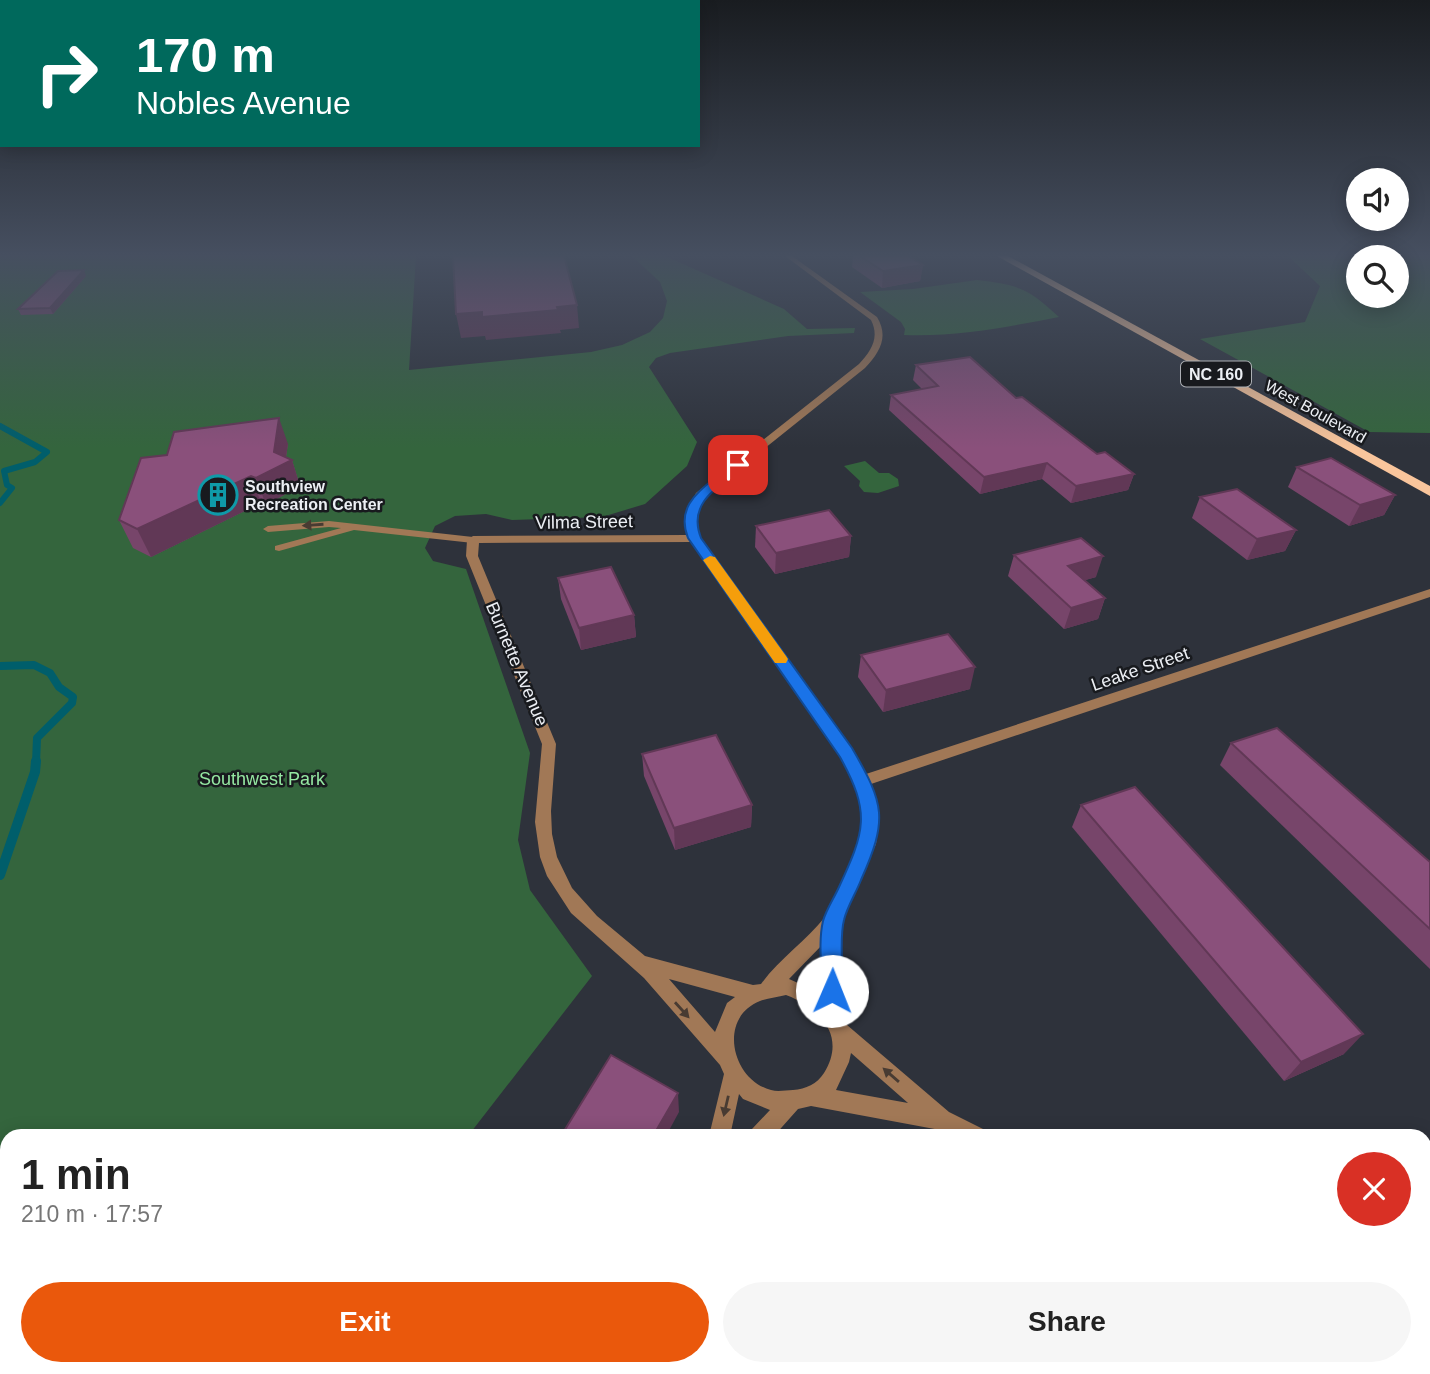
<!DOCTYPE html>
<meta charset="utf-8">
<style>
:root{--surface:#fff;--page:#f6f6f6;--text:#222;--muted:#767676;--accent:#ea580c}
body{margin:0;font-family:Arial,sans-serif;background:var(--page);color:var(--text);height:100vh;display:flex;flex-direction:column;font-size:26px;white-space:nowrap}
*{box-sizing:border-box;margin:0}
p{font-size:23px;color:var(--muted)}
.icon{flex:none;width:38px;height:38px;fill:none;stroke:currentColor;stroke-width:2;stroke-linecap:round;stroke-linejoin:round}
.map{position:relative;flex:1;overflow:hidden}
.details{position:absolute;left:0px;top:1129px;width:1432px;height:247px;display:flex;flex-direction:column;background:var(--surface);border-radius:21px 21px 0 0;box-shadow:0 4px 18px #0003}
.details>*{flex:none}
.top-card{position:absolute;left:0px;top:0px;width:700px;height:147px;box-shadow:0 4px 18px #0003;background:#00695c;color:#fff;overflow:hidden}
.tools{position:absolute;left:1346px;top:168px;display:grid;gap:14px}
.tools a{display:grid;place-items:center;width:63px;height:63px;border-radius:50%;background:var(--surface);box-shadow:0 4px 18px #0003;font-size:35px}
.pin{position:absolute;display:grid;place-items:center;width:60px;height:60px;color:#fff;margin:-30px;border-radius:14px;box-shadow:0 4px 10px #0006}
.me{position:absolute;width:77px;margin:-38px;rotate:1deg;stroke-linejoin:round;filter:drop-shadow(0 0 5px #0008)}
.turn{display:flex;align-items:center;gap:24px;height:147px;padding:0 21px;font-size:32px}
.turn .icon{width:91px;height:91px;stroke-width:2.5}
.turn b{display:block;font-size:49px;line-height:60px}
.round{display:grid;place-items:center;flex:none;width:74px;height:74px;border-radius:37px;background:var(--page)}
.headline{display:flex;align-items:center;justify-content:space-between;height:119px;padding:0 21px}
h1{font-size:42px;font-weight:700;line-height:52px}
.button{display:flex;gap:14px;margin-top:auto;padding:14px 21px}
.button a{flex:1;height:80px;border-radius:42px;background:var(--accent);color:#fff;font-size:28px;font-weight:700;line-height:80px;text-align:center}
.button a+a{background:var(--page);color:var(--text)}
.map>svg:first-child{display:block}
</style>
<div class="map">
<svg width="1430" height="1374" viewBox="0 0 1430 1374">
<rect width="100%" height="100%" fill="#2e323b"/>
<!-- green -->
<g fill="#34653d" fill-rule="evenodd">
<polygon points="0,256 416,256 409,370 591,352 622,345 650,332 663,318 667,301 660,282 632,256 665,256 784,309 807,329 855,328 854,333 788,336 670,353 656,358 649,367 697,442 687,466 645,504 602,517 512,520 486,514 455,516 435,526 425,548 433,561 466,569 530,753 518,840 530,890 592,976 468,1136 7,1136 7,1368 292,1369 288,1374 0,1374"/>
<path d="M1288,256H1430V433L1369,432L1200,339L1305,322L1320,286ZM1396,257V296H1358V257Z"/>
<path d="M977,280C1019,285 1028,288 1059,317C1007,327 957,337 904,335L905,329L901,322L860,292L913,289Z"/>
<polygon points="865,461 879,473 889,473 898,479 899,486 878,493 864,492 859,486 860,481 844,466"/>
</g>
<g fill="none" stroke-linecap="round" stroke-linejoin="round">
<!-- stream-far2 -->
<polyline stroke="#005e6b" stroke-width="6" points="0,426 47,452 35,462 4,471 7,485 12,488 0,503"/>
<!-- stream-far1 -->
<polyline stroke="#005e6b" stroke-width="8" points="0,666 34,665 50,673 59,687 73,697 72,703 37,738 36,763"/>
<!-- stream -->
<polyline stroke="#005e6b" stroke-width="10" points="0,875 35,772 36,761"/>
<!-- service -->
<g fill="#a17856" fill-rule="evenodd">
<polygon points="329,521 473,537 478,540 473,543 354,530 279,551 275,550 275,546 341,528 329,527 268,532 263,529 268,526"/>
<polygon points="1430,1292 1430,1314 1424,1316 1424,1294"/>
</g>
<!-- minor -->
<g fill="#a17856" fill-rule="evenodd">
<path d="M785,256H792L877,317C889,337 880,352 865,368L704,497C695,511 694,522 700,538L851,748L866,774L1430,589V597L871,784L877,800L879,823L876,844L842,921V1013L847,1025L949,1112L983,1129L986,1136H952L940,1130L811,1106L798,1109L774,1136H749L752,1129L770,1110L743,1099L739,1094L730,1136H709L724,1074L720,1065L644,978L571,913L547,876L540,857L535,822L542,744L466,556L467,540L473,536L687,535L685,516L696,493L859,364C871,351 880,338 871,320ZM691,542L840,755C869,808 869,823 844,878C838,890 834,906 825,917C806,941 779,959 761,984L753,985L645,956L597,916L572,888L557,857L552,834L551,811L556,744L478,556L479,543ZM824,943L823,994L789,979ZM669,979L735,997L727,1003L715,1032ZM786,995C820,1008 847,1036 824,1073C817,1084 806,1089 793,1090C786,1090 778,1092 771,1090C732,1080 717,1018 760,1001C768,998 778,997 786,995ZM851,1053L908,1103L836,1090L849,1062Z"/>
<polygon points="613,1368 637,1368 635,1374 611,1374"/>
<polygon points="1299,1368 1326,1368 1328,1374 1301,1374"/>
</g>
<!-- primary -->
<polygon fill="#f9c59c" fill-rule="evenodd" points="997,256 1008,256 1430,486 1430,496"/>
</g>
<!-- wall -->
<g fill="#77456a">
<polygon points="853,256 908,256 923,265 920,281 882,288 852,267"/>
<polygon points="86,276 53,314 21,315 18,309"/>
<polygon points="916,365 1016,398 1097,454 1134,474 1128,490 1071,503 1042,479 980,494 889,410 891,395 922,389 913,380"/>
<polygon points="288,444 286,457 292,460 300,486 266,505 261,503 151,557 133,548 119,520"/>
<polygon points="1297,467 1395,495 1384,515 1349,526 1288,487"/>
<polygon points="1200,497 1296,530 1285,551 1247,560 1192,518"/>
<polygon points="756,526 851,536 849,557 775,574 755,547"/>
<polygon points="1014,555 1096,577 1085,580 1105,598 1098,619 1064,629 1008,576"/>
<polygon points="558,578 634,615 636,637 581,650 561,599"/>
<polygon points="861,655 970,689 883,712 858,677"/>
<polygon points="1231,743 1430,862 1430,969 1220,765"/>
<polygon points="642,754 752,805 751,827 675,850 644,776"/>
<polygon points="1081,805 1344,1054 1284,1081 1072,827"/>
</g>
<!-- shaded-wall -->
<g fill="#613856">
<polygon points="923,265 920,281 882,288 883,271"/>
<polygon points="84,270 86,276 53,314 50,308"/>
<polygon points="577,305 579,328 560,330 561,333 486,340 485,336 461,338 456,314"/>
<polygon points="279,418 288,444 285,463 292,460 300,486 266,505 256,478 274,452"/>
<polygon points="1047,463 1042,479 980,494 984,477"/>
<polygon points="1134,474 1128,490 1071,503 1076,486"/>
<polygon points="251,476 261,503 151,557 137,529"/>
<polygon points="1395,495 1384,515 1349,526 1360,505"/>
<polygon points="1296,530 1285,551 1247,560 1257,539"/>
<polygon points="851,536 849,557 775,574 776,553"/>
<polygon points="1103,556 1096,577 1062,587 1068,566"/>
<polygon points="1105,598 1098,619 1064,629 1071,608"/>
<polygon points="634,615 636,637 581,650 579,628"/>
<polygon points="975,667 970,689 883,712 886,690"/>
<polygon points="752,805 751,827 675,850 674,828"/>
<polygon points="1363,1034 1344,1054 1284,1081 1301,1062"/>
<polygon points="678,1093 679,1112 666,1136 653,1136"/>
<polygon points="514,1368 528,1368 525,1374 511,1374"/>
</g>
<!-- building -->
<g fill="#8a507b" stroke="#613856" stroke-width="2">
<polygon points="453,256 564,256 577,305 557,307 558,310 482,317 482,312 456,314"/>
<polygon points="860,256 908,256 923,265 883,271"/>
<polygon points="84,270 50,308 18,309 58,271"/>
<polygon points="970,357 1016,398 1022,397 1097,454 1105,452 1134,474 1076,486 1047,463 984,477 891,395 938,386 916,365"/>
<polygon points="279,418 274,452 292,460 256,478 251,476 137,529 119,520 141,458 167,455 174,432"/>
<polygon points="1331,458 1395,495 1360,505 1297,467"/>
<polygon points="1237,489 1296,530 1257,539 1200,497"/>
<polygon points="829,510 851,536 776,553 756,526"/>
<polygon points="1081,538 1103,556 1068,566 1105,598 1071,608 1014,555"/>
<polygon points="611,567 634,615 579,628 558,578"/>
<polygon points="948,634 975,667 886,690 861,655"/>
<polygon points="1277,728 1430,862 1430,929 1231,743"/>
<polygon points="716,735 752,805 674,828 642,754"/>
<polygon points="1135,787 1363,1034 1301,1062 1081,805"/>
<polygon points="611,1055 678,1093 653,1136 561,1136"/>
<polygon points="418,1368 514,1368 511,1374 415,1374"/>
<polygon points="702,1368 795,1368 793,1374 699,1374"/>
</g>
<!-- one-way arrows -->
<defs><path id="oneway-solid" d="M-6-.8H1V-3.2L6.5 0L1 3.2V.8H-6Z" transform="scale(1.75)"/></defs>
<g fill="#483b32">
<use href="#oneway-solid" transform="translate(313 525) rotate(176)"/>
<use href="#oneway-solid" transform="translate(682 1010) rotate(48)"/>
<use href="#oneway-solid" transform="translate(891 1075) rotate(-139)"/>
<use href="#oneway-solid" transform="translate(726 1106) rotate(103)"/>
</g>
<!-- sky -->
<linearGradient id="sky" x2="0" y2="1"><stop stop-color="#191c20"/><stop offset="0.57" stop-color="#464f60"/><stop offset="1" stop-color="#464f60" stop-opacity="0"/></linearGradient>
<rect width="1430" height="448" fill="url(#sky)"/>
<!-- route -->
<path fill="#1a73e8" stroke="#114b97" stroke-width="2" d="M738,462L744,465L742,468C718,487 687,503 701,538L852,748C885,805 888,819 861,880C856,893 847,907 844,920C839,939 843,971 843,991L840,998L832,1001L825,998L822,991C822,969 818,942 823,921C826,910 834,898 839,887C865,831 871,813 840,757L688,538C677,510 694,494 715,478C722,472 729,465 738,462Z"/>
<!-- slow -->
<polygon fill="#f59e0b" points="710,556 715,557 786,656 788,659 786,663 775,663 703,560"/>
<!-- icons -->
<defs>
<g id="building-ring" transform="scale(2.0125)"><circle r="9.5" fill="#181a1e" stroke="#0f9aa8" stroke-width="1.5"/><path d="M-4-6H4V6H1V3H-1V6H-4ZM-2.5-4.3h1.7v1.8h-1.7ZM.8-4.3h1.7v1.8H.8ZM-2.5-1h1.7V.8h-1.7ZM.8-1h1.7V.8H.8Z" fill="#0f9aa8"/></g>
</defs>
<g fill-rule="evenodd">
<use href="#building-ring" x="218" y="495"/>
</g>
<g text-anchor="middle" stroke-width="5" stroke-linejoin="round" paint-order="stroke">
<!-- shield labels -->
<rect fill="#181a1e" stroke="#acafb4" stroke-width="2" x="1181" y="361.5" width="70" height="25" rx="5"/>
<g font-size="16" font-weight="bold" fill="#eceff4">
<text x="1216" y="380">NC 160</text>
</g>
<!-- far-street labels -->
<g font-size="16" fill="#eceff4" stroke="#181a1e">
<text transform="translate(1316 411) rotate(29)" y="6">West Boulevard</text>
</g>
<!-- far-poi labels -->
<g font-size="16" font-weight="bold" fill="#eceff4" stroke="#181a1e" text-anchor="start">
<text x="245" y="492">Southview<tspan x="245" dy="18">Recreation Center</tspan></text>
</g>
<!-- street labels -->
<g font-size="18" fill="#eceff4" stroke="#181a1e">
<text transform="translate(584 522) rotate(-1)" y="6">Vilma Street</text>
<text transform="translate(517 664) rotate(67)" y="6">Burnette Avenue</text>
<text transform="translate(1140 669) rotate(-19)" y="6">Leake Street</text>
</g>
<!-- park labels -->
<g font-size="18" fill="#95e8a2" stroke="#181a1e">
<text x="262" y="785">Southwest Park</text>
</g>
</g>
</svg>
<div class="tools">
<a><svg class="icon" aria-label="sound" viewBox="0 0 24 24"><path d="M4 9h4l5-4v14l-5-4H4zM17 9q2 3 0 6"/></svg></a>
<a><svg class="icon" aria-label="search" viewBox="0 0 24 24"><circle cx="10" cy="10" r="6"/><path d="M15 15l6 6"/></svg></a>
</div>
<div class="pin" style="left:738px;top:465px;background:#d93025"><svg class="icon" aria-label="arrive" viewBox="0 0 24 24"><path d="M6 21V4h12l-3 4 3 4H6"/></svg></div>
<svg class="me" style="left:832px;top:991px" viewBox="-20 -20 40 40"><circle r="19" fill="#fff"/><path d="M0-13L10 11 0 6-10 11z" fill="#1a73e8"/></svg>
<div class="top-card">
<div class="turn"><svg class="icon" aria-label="right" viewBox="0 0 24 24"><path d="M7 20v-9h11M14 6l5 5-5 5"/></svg><div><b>170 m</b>Nobles Avenue</div></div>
</div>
<section class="details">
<div class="headline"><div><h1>1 min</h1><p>210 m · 17:57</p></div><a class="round" style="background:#d93025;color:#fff"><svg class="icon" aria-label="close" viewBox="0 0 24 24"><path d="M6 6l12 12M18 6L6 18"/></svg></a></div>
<div class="button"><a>Exit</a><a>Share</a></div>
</section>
</div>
